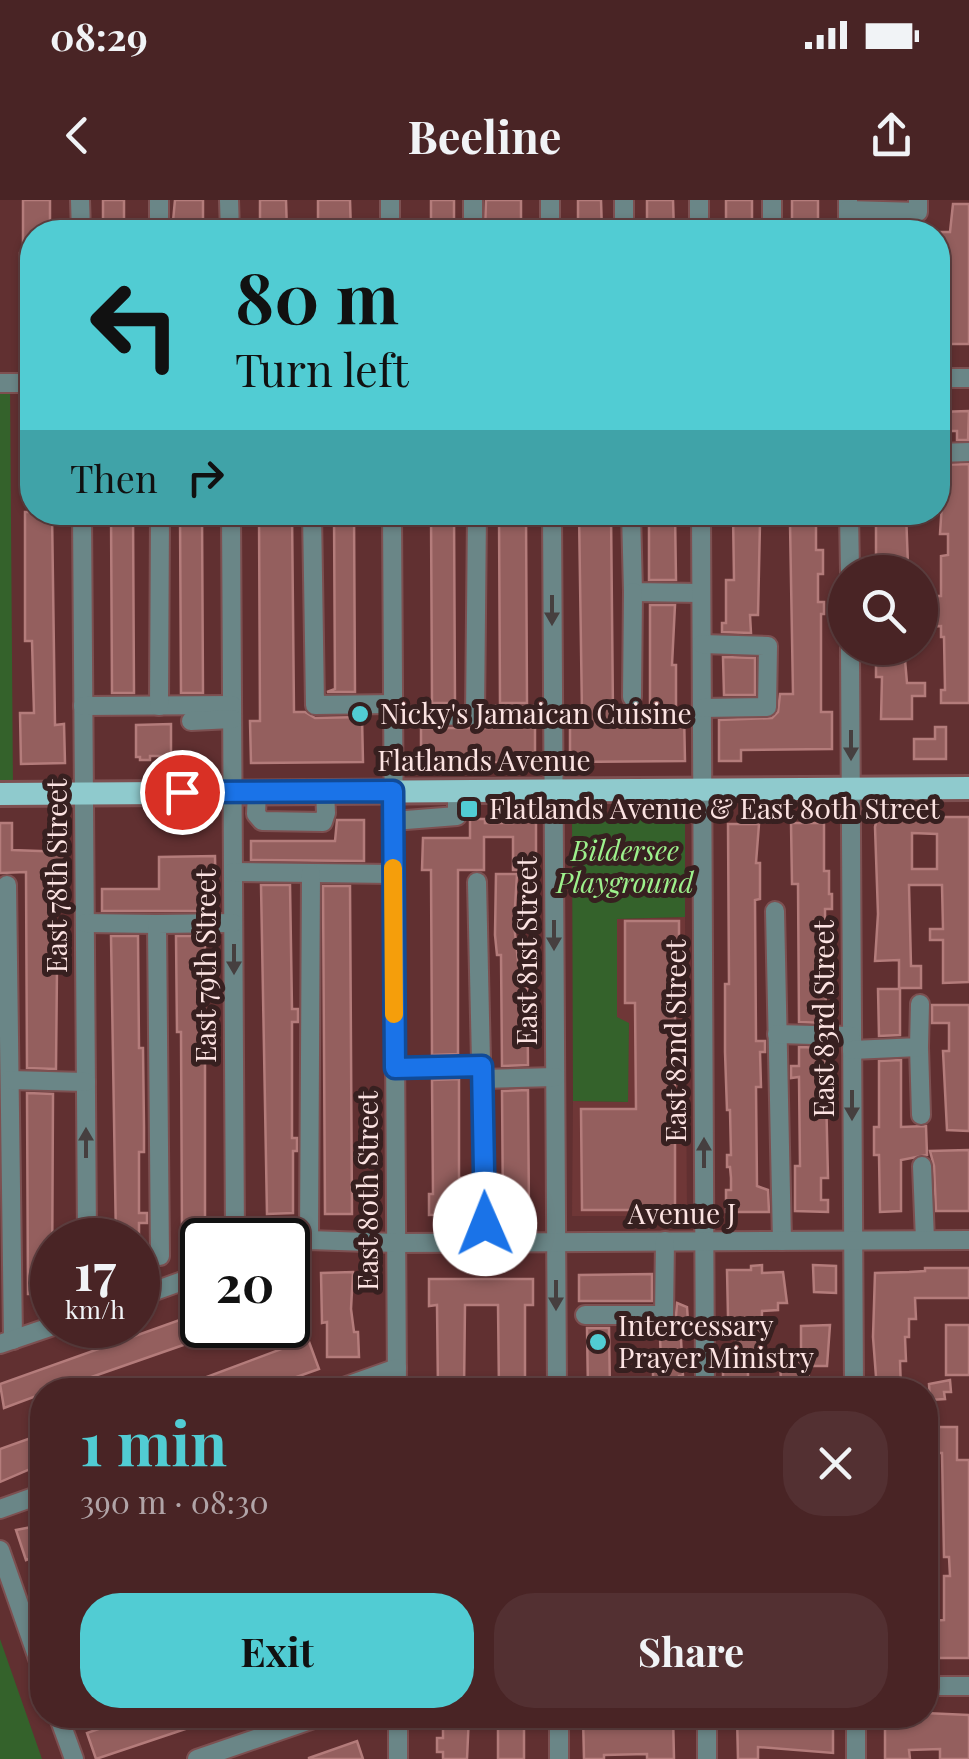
<!DOCTYPE html>
<meta charset="utf-8">
<style>
:root{--surface:#492425;--page:#533032;--text:#f1f3f6;--muted:#b1a4a7;--line:#614142;--accent:#51ccd3}
body{margin:0;font-family:"Playfair Display",serif;background:var(--page);color:var(--text);height:100vh;display:flex;flex-direction:column;font-size:38px;white-space:nowrap}
*{box-sizing:border-box;margin:0}
p{font-size:32px;color:var(--muted)}
.icon{flex:none;width:55px;height:55px;fill:none;stroke:currentColor;stroke-width:2;stroke-linecap:round;stroke-linejoin:round}
.map{position:relative;flex:1;overflow:hidden}
.details{position:absolute;left:30px;top:1178px;width:908px;height:350px;display:flex;flex-direction:column;background:var(--surface);border-radius:40px;box-shadow:0 2px 8px #0004,0 0 0 2px var(--line)}
.details>*{flex:none}
.guide{position:absolute;left:20px;top:20px;width:930px;height:305px;border-radius:40px;box-shadow:0 2px 8px #0004,0 0 0 2px var(--line);background:#51ccd3;color:#111;overflow:hidden}
.controls{position:absolute;left:828px;top:355px;display:grid;gap:20px}
.controls a{display:grid;place-items:center;width:110px;height:110px;border-radius:50%;background:var(--surface);box-shadow:0 2px 8px #0004,0 0 0 2px var(--line);font-size:50px}
.speed{position:absolute;left:30px;top:1018px;display:flex;gap:20px;font-size:50px;font-weight:700;text-align:center}
.speed>*{display:grid;place-content:center;width:130px;height:130px;border-radius:50%;background:var(--surface);box-shadow:0 2px 8px #0004,0 0 0 2px var(--line);line-height:1}
.speed small{font-size:25px;font-weight:400}
.speed .limit{border:5px solid #111;border-radius:15px;background:#fff;color:#111}
.pin{position:absolute;display:grid;place-items:center;width:85px;height:85px;color:#fff;margin:-42px;border:5px solid #fff;border-radius:50%;box-shadow:0 2px 10px #0007}
.me{position:absolute;width:110px;margin:-55px;rotate:359deg;stroke-linejoin:round;filter:drop-shadow(0 0 8px #0008)}
.turn{display:flex;align-items:center;gap:35px;height:210px;padding:0 50px;font-size:45px}
.turn .icon{width:130px;height:130px;stroke-width:2.5}
.turn b{display:block;font-size:70px;line-height:85px}
.then{display:flex;align-items:center;height:95px;padding:0 50px;background:#0003;gap:20px;font-size:38px}
.round{display:grid;place-items:center;flex:none;width:105px;height:105px;border-radius:40px;background:var(--page)}
.headline{display:flex;align-items:center;justify-content:space-between;height:170px;padding:0 50px}
h1{font-size:60px;font-weight:700;line-height:75px;color:var(--accent)}
.cta{display:flex;gap:20px;margin-top:auto;padding:20px 50px}
.cta a{flex:1;height:115px;border-radius:40px;background:var(--accent);color:#111;font-size:40px;font-weight:700;line-height:115px;text-align:center}
.cta a+a{background:var(--page);color:var(--text)}
.status{display:flex;justify-content:space-between;align-items:center;height:70px;padding:0 50px;background:var(--surface);direction:ltr}
.status svg{height:28px;fill:currentColor}
header{display:flex;justify-content:space-between;align-items:center;height:130px;padding:0 50px;background:var(--surface);font-size:45px;font-weight:700}
.map>svg:first-child{display:block}
</style>
<div class="status"><b>08:29</b><svg viewBox="0 0 49 12"><path d="M0 12V9h3v3zM5 12V6h3v6zM10 12V3h3v9zM15 12V0h3v12zM26 1h20v11H26zM47 4h2v5h-2z"/></svg></div>
<header><svg class="icon" aria-label="back" viewBox="0 0 24 24"><path d="M15 5l-7 7 7 7"/></svg>Beeline<svg class="icon" aria-label="share" viewBox="0 0 24 24"><path d="M12 15V3M7 8l5-5 5 5M5 13v7h14v-7"/></svg></header>
<div class="map">
<svg width="969" height="1559" viewBox="0 0 969 1559">
<rect width="100%" height="100%" fill="#613031"/>
<!-- built -->
<polygon fill="#6f3737" points="685,717 687,1016 572,1016 573,901 627,902 617,817 617,719"/>
<!-- green -->
<g fill="#34622b">
<polygon points="0,183 10,183 13,594 0,594"/>
<polygon points="685,614 685,717 617,719 617,817 629,823 628,902 573,901 572,616"/>
<polygon points="0,1439 42,1559 0,1559"/>
</g>
<!-- building -->
<g fill="#945f5e" stroke="#b47c7b" stroke-width="2.5" fill-rule="evenodd">
<polygon points="23,0 50,0 50,32 32,32 32,126 23,126 23,64 20,64 20,53 23,53"/>
<rect x="103" y="0" width="21" height="32"/>
<polygon points="175,0 203,0 203,32 172,32"/>
<polygon points="260,0 286,0 287,32 260,32"/>
<polygon points="318,0 350,0 351,32 318,32"/>
<rect x="431" y="0" width="23" height="32"/>
<polygon points="486,0 521,0 521,32 485,32"/>
<polygon points="578,0 601,0 602,32 578,32"/>
<polygon points="647,0 673,0 674,32 647,32"/>
<rect x="726" y="0" width="26" height="32"/>
<rect x="792" y="0" width="26" height="32"/>
<polygon points="953,4 969,4 969,144 938,144 939,32 950,32"/>
<polygon points="969,211 968,240 957,240 957,231 938,231 938,212"/>
<polygon points="969,264 969,503 941,503 941,490 945,490 944,437 941,437 941,426 925,427 924,396 941,396 941,356 948,355 948,334 940,334 943,287 940,265"/>
<polygon points="25,312 52,312 55,525 64,524 65,563 21,564 20,513 34,513 32,441 25,441"/>
<polygon points="111,312 133,312 134,493 112,493"/>
<polygon points="180,312 202,312 203,493 181,493"/>
<polygon points="259,312 292,312 294,512 305,512 315,518 362,517 363,562 251,563 250,521 260,521"/>
<polygon points="334,312 354,312 355,492 327,492 335,489"/>
<polygon points="431,312 454,312 455,503 432,503"/>
<polygon points="499,312 526,312 527,503 500,503"/>
<polygon points="579,312 611,312 613,513 650,513 650,405 675,405 672,465 676,465 676,513 684,513 685,561 570,562 570,514 582,514"/>
<polygon points="649,312 675,312 676,380 649,380"/>
<polygon points="733,312 816,312 816,350 823,350 823,374 818,374 818,402 824,402 824,414 821,414 821,512 832,512 832,549 741,550 741,561 719,561 719,520 772,518 778,512 780,494 793,494 790,323 760,323 758,415 750,415 751,433 722,432 722,423 726,423 726,380 734,380"/>
<polygon points="876,312 906,312 908,366 876,366"/>
<polygon points="876,448 904,448 907,483 925,483 925,496 912,496 912,519 881,519 882,477 876,477"/>
<polygon points="723,457 755,458 755,495 724,495"/>
<polygon points="171,524 171,556 150,556 150,560 140,560 140,557 136,557 136,525"/>
<polygon points="935,527 946,527 946,559 914,559 914,539 935,539"/>
<rect x="421" y="528" width="114" height="34"/>
<path d="M925,617H969V782L943,783V740H930V729H943L942,685H909L911,766H921V788H899V760L875,761L878,714L875,627L877,619L925,621ZM912,633L937,634V669H912Z"/>
<polygon points="470,619 485,619 485,623 513,623 513,619 536,619 536,670 513,670 513,637 484,637 484,670 458,670 458,854 432,855 431,670 422,670 423,638 470,638"/>
<polygon points="337,620 364,620 364,661 251,660 251,641 335,641"/>
<polygon points="0,623 12,623 12,650 67,652 66,672 56,672 56,707 53,707 53,752 56,752 57,767 56,869 27,868 26,672 0,673"/>
<polygon points="791,623 824,623 824,671 829,671 829,694 832,694 832,709 825,709 826,823 799,822 798,684 792,684"/>
<polygon points="728,624 759,624 756,663 760,663 760,699 755,700 756,841 765,841 765,852 760,852 761,887 756,887 757,986 768,990 769,1012 726,1012 726,990 731,990 731,978 730,967 727,967 727,955 731,955 730,910 727,910 725,852 725,784 729,784"/>
<polygon points="215,656 216,711 102,711 102,689 159,689 159,657"/>
<polygon points="496,674 517,674 514,724 518,761 527,761 528,865 502,866 501,755 497,755 495,735"/>
<polygon points="261,685 290,685 292,809 298,809 298,822 292,822 292,938 297,938 297,951 293,951 293,1013 267,1014"/>
<polygon points="323,686 350,686 352,1014 325,1014"/>
<polygon points="625,721 679,721 679,755 675,754 675,1010 582,1010 581,909 636,909 635,803 625,803"/>
<polygon points="111,736 138,736 139,848 143,848 144,927 144,952 139,952 139,1013 147,1013 147,1023 139,1023 139,1040 116,1040"/>
<polygon points="176,736 205,736 205,1040 202,1041 182,1041 181,832 177,832"/>
<polygon points="878,789 900,789 900,835 879,836"/>
<polygon points="932,805 969,805 969,931 947,930 943,851 949,851 949,823 932,823"/>
<polygon points="799,847 825,848 828,978 821,978 821,1000 828,1000 828,1012 795,1011 795,966 800,966 799,877 791,878 791,866 799,866"/>
<polygon points="901,860 901,927 926,926 927,955 901,960 901,1011 880,1012 879,955 874,955 874,927 879,927 879,861"/>
<polygon points="459,879 459,978 471,977 469,1014 429,1015 429,994 433,994 432,880"/>
<polygon points="528,890 529,1013 503,1013 502,891"/>
<polygon points="27,893 53,894 52,1094 28,1094"/>
<polygon points="969,950 969,1011 936,1011 934,966 930,951"/>
<polygon points="762,1065 762,1073 783,1072 787,1103 778,1103 778,1110 762,1111 761,1162 748,1162 748,1181 723,1181 723,1169 736,1169 736,1136 730,1136 728,1116 727,1070 751,1070 751,1066"/>
<polygon points="813,1065 836,1066 836,1093 814,1092"/>
<polygon points="925,1068 969,1068 969,1098 915,1098 916,1119 909,1119 909,1137 905,1137 906,1161 900,1161 901,1190 877,1190 873,1137 875,1073 909,1072 925,1071"/>
<polygon points="353,1072 351,1109 354,1132 358,1132 359,1157 327,1157 327,1122 322,1123 321,1073"/>
<polygon points="652,1074 652,1101 579,1101 579,1075"/>
<polygon points="297,1079 305,1102 288,1108 288,1082"/>
<polygon points="429,1079 533,1079 533,1105 525,1105 525,1190 499,1190 498,1105 465,1105 464,1190 438,1190 437,1105 429,1106"/>
<polygon points="677,1103 687,1107 688,1121 680,1121 683,1176 679,1176 679,1190 646,1190 646,1179 653,1179 653,1164 661,1164 660,1137 649,1137 649,1128 671,1125 676,1116"/>
<polygon points="202,1112 202,1125 235,1127 60,1188 42,1190 42,1194 4,1208 0,1184"/>
<polygon points="830,1125 827,1166 808,1166 809,1180 781,1183 780,1159 801,1159 801,1126"/>
<rect x="946" y="1125" width="23" height="50"/>
<polygon points="587,1128 609,1128 610,1190 588,1190"/>
<polygon points="308,1139 319,1169 260,1190 172,1190"/>
<polygon points="950,1180 951,1192 944,1192 945,1199 930,1200 929,1184"/>
<polygon points="925,1227 957,1227 957,1260 969,1260 969,1458 931,1458 932,1450 925,1450 925,1421 944,1420 944,1376 950,1376 949,1357 944,1357 942,1253 925,1253"/>
<polygon points="42,1234 42,1264 0,1282 0,1249"/>
<polygon points="42,1325 42,1354 26,1360 16,1330"/>
<polygon points="925,1513 969,1515 969,1559 940,1559 940,1549 909,1550 910,1559 885,1559 885,1515"/>
<polygon points="138,1515 221,1515 221,1517 96,1559 87,1533"/>
<polygon points="443,1515 469,1515 467,1559 443,1559 443,1552 437,1552 437,1538 443,1538"/>
<rect x="498" y="1515" width="26" height="44"/>
<polygon points="646,1515 673,1515 674,1559 647,1559 647,1554 604,1555 604,1559 584,1559 583,1516 604,1516 604,1527 646,1527"/>
<polygon points="737,1515 758,1515 758,1519 833,1518 833,1553 758,1547 758,1559 738,1559"/>
<polygon points="357,1541 363,1559 309,1559 309,1558"/>
</g>
<g fill="none" stroke-linecap="round" stroke-linejoin="round">
<!-- minor casing -->
<g stroke="#7d5051" stroke-width="22">
<g id="minor">
<polyline points="80,0 81,32"/>
<polyline points="159,0 159,32"/>
<polyline points="229,0 230,32"/>
<polyline points="390,0 390,32"/>
<polyline points="473,0 473,32"/>
<polyline points="550,0 550,32"/>
<polyline points="624,0 624,32"/>
<polyline points="699,0 699,32"/>
<polyline points="848,0 848,32"/>
<polyline points="848,10 918,12 918,0"/>
<polyline points="772,32 772,0"/>
<polyline points="938,178 969,178"/>
<polyline points="0,183 32,183"/>
<polyline points="938,253 969,252"/>
<polyline points="82,312 87,1040"/>
<polyline points="231,312 235,1040"/>
<polyline points="312,312 315,505 393,504"/>
<polyline points="392,312 397,1190"/>
<polyline points="552,312 557,1190"/>
<polyline points="631,312 633,392 701,393"/>
<polyline points="701,312 705,1190"/>
<polyline points="849,312 850,372"/>
<polyline points="850,448 854,1190"/>
<polyline points="632,497 633,392"/>
<polyline points="83,506 232,505"/>
<polyline points="159,506 160,312"/>
<polyline points="702,508 767,507 768,446 702,444"/>
<polyline points="393,516 553,515"/>
<polyline points="475,516 477,312"/>
<polyline points="191,521 232,519"/>
<polyline points="257,592 256,614 262,621 323,622 326,613 325,591"/>
<polyline points="393,621 457,616 457,591"/>
<polyline points="233,672 393,674"/>
<polyline points="477,682 485,1042"/>
<polyline points="7,685 13,1140"/>
<polyline points="775,711 782,1041"/>
<polyline points="85,723 157,724"/>
<polyline points="777,834 851,836"/>
<polyline points="919,847 921,915"/>
<polyline points="852,850 919,847 920,804"/>
<polyline points="395,868 481,866"/>
<polyline points="482,879 555,877"/>
<polyline points="10,880 86,882"/>
<polyline points="922,966 925,1040"/>
<polyline points="309,1040 311,673"/>
<polyline points="288,1046 309,1040 396,1043 969,1040"/>
<polyline points="160,1056 157,724 233,723"/>
<polyline points="138,1097 202,1074"/>
<polyline points="585,1115 664,1115 665,1041"/>
<polyline points="0,1144 56,1125"/>
<polyline points="335,1190 397,1168"/>
<polyline points="0,1309 42,1294"/>
<polyline points="0,1350 42,1470"/>
<polyline points="925,1486 969,1486"/>
<polyline points="58,1515 74,1559"/>
<polyline points="398,1515 398,1559"/>
<polyline points="559,1515 559,1559"/>
<polyline points="707,1515 707,1559"/>
<polyline points="856,1515 856,1559"/>
<polyline points="197,1559 325,1515"/>
</g>
</g>
<!-- major casing -->
<g stroke="#7d5051" stroke-width="28">
<polyline id="major" points="0,594 969,588"/>
</g>
<!-- minor -->
<use href="#minor" stroke="#6a8687" stroke-width="18"/>
<!-- major -->
<use href="#major" stroke="#8fcacd" stroke-width="22"/>
</g>
<!-- one-way arrows -->
<defs><path id="oneway-solid" d="M-6-.8H1V-3.2L6.5 0L1 3.2V.8H-6Z" transform="scale(2.5)"/></defs>
<g fill="#463f3f">
<use href="#oneway-solid" transform="translate(552 410) rotate(90)"/>
<use href="#oneway-solid" transform="translate(851 545) rotate(90)"/>
<use href="#oneway-solid" transform="translate(554 735) rotate(90)"/>
<use href="#oneway-solid" transform="translate(234 759) rotate(90)"/>
<use href="#oneway-solid" transform="translate(852 905) rotate(90)"/>
<use href="#oneway-solid" transform="translate(86 943) rotate(-90)"/>
<use href="#oneway-solid" transform="translate(704 953) rotate(-90)"/>
<use href="#oneway-solid" transform="translate(556 1095) rotate(90)"/>
</g>
<g fill="none" stroke-linecap="round" stroke-linejoin="round">
<!-- route casing -->
<g stroke="#114b97" stroke-width="25">
<polyline id="route" points="182,592 393,591 395,868 482,866 485,1024"/>
</g>
<!-- route -->
<use href="#route" stroke="#1a73e8" stroke-width="18"/>
<!-- slow -->
<polyline stroke="#f59e0b" stroke-width="18" points="393,668 394,814"/>
</g>
<!-- markers -->
<g fill="#51ccd3" stroke="#372020" stroke-width="4">
<circle cx="360" cy="514" r="10"/>
<rect x="459" y="599" width="20" height="20" rx="5"/>
<circle cx="598" cy="1142" r="10"/>
</g>
<g text-anchor="middle" stroke-width="10" stroke-linejoin="round" paint-order="stroke">
<!-- poi labels -->
<g font-size="28" fill="#fce3e2" stroke="#372020" text-anchor="start">
<text x="380" y="524">Nicky's Jamaican Cuisine</text>
<text x="489" y="619">Flatlands Avenue &amp; East 80th Street</text>
<text x="618" y="1136">Intercessary<tspan x="618" dy="32">Prayer Ministry</tspan></text>
</g>
<!-- street labels -->
<g font-size="28" fill="#fce3e2" stroke="#372020">
<text x="484" y="571">Flatlands Avenue</text>
<text transform="translate(57 676) rotate(-90)" y="10">East 78th Street</text>
<text transform="translate(527 751) rotate(-90)" y="10">East 81st Street</text>
<text transform="translate(206 766) rotate(-90)" y="10">East 79th Street</text>
<text transform="translate(824 819) rotate(-90)" y="10">East 83rd Street</text>
<text transform="translate(676 841) rotate(-90)" y="10">East 82nd Street</text>
<text transform="translate(368 991) rotate(-90)" y="10">East 80th Street</text>
<text x="682" y="1024">Avenue J</text>
</g>
<!-- park labels -->
<g font-size="28" font-style="italic" fill="#9df18c" stroke="#372020">
<text x="625" y="661">Bildersee<tspan x="625" dy="32">Playground</tspan></text>
</g>
</g>
</svg>
<div class="controls">
<a><svg class="icon" aria-label="search" viewBox="0 0 24 24"><circle cx="10" cy="10" r="6"/><path d="M15 15l6 6"/></svg></a>
</div>
<div class="speed"><div>17<small>km/h</small></div><div class="limit">20</div></div>
<div class="pin" style="left:182px;top:592px;background:#d93025"><svg class="icon" aria-label="arrive" viewBox="0 0 24 24"><path d="M6 21V4h12l-3 4 3 4H6"/></svg></div>
<svg class="me" style="left:485px;top:1024px" viewBox="-20 -20 40 40"><circle r="19" fill="#fff"/><path d="M0-13L10 11 0 6-10 11z" fill="#1a73e8"/></svg>
<div class="guide">
<div class="turn"><svg class="icon" aria-label="left" viewBox="0 0 24 24"><path d="M17 20v-9H6M10 6l-5 5 5 5"/></svg><div><b>80 m</b>Turn left</div></div>
<div class="then">Then<svg class="icon" aria-label="right" viewBox="0 0 24 24"><path d="M7 20v-9h11M14 6l5 5-5 5"/></svg></div>
</div>
<section class="details">
<div class="headline"><div><h1>1 min</h1><p>390 m · 08:30</p></div><a class="round"><svg class="icon" aria-label="close" viewBox="0 0 24 24"><path d="M6 6l12 12M18 6L6 18"/></svg></a></div>
<div class="cta"><a>Exit</a><a>Share</a></div>
</section>
</div>
